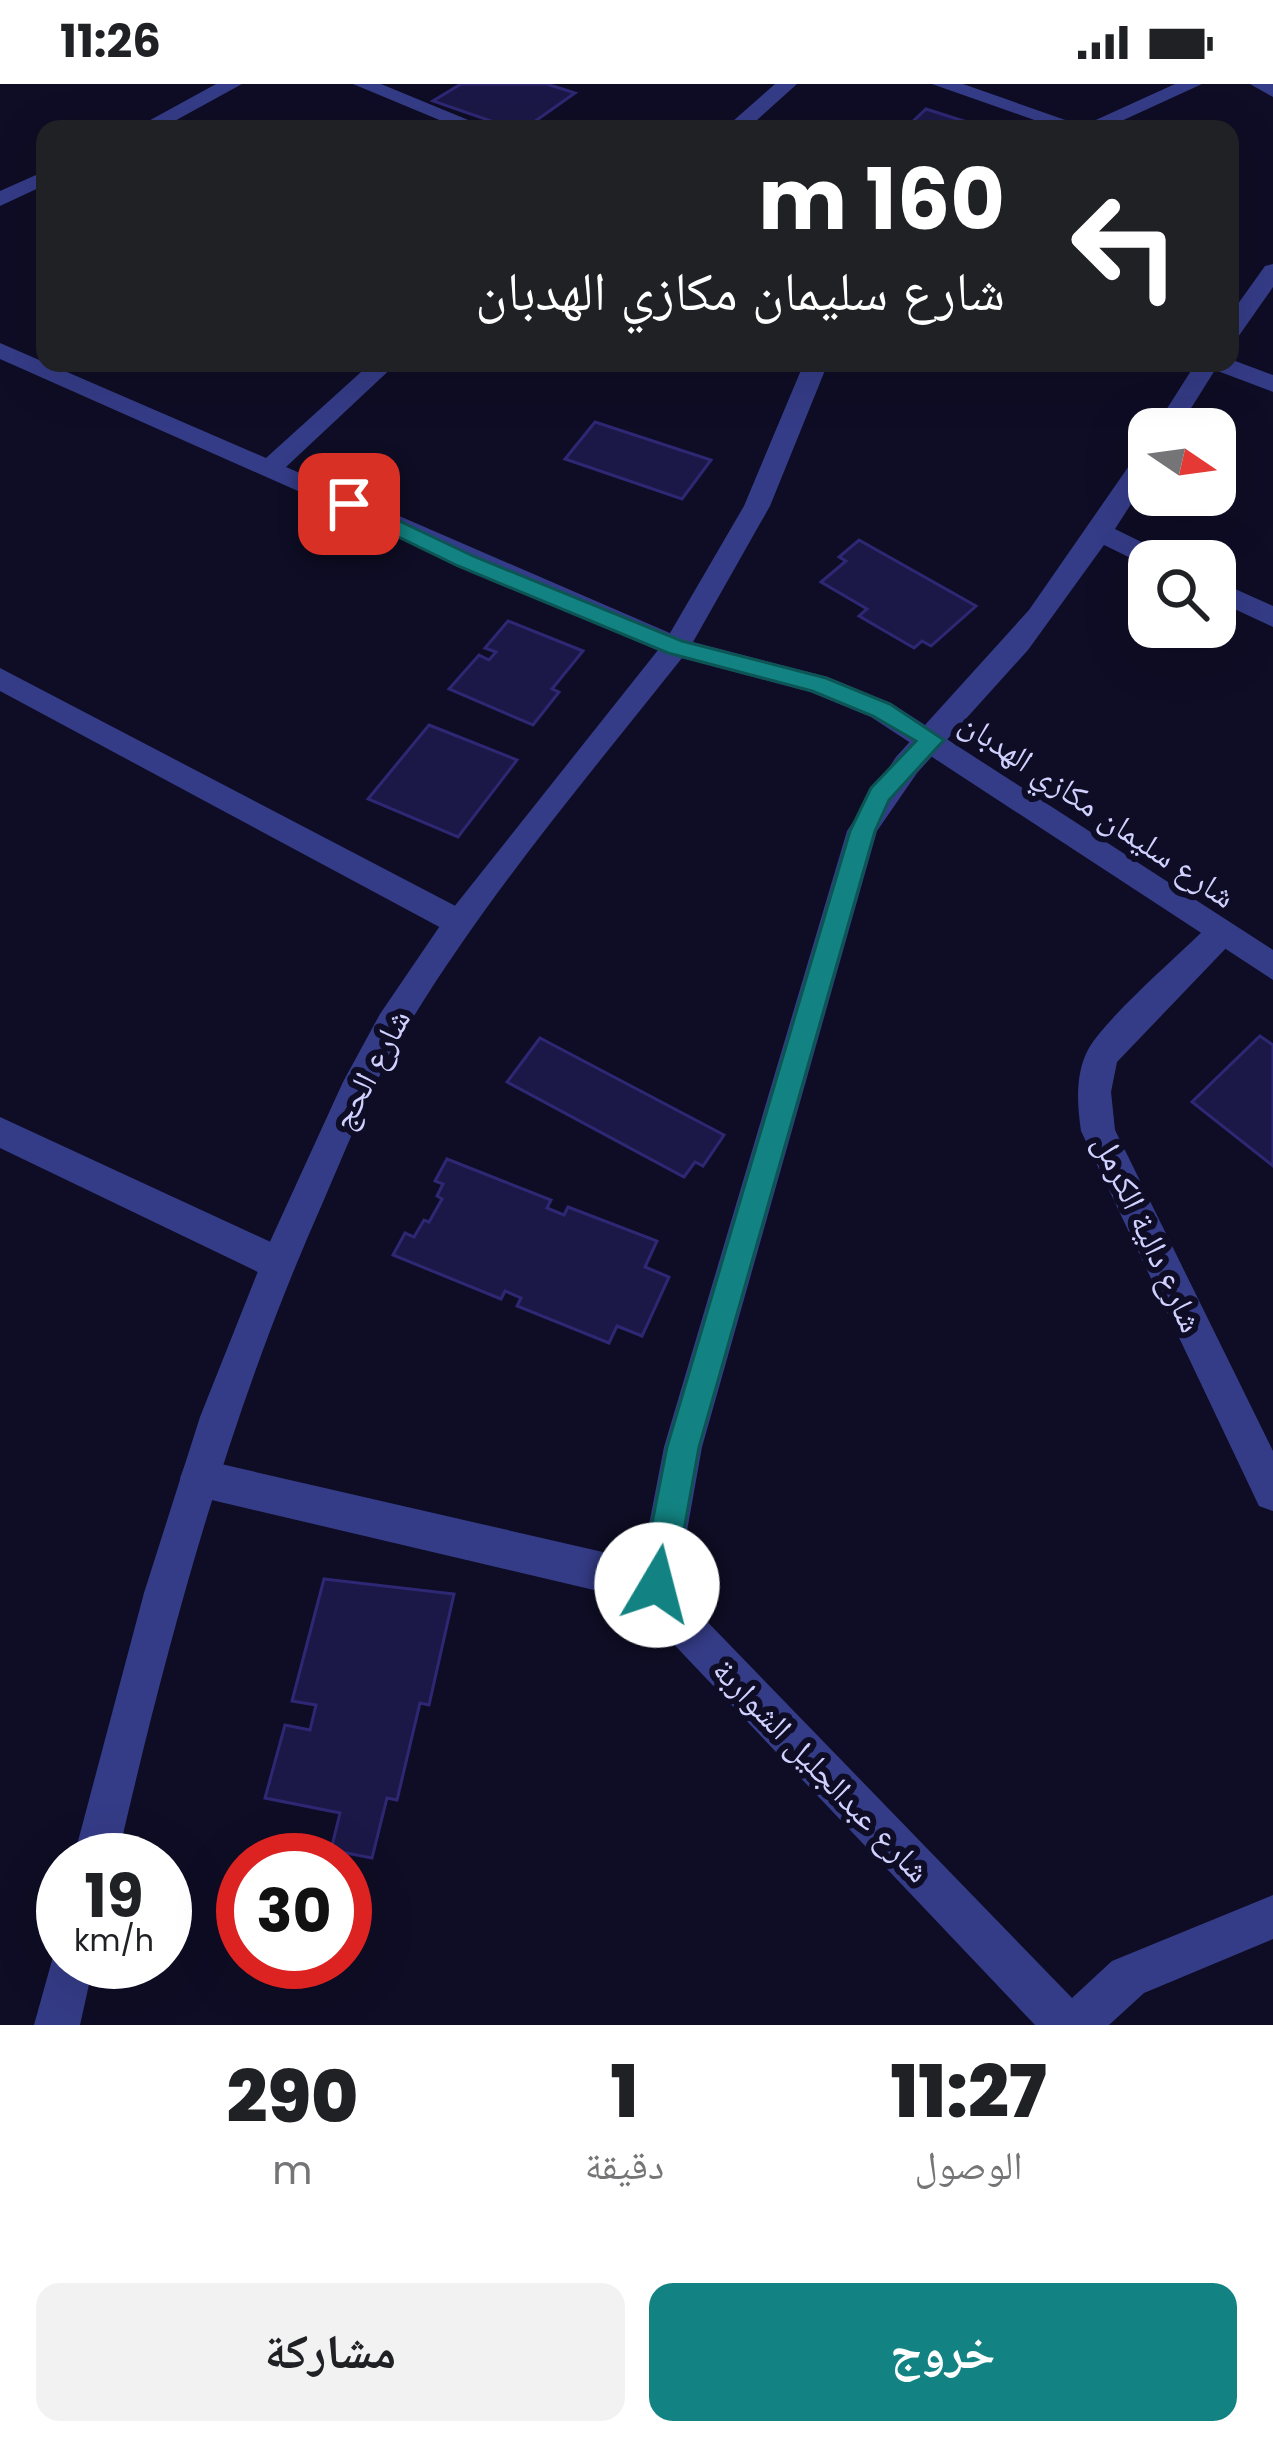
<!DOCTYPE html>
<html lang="ar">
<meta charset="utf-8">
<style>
:root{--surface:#fff;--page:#f2f2f2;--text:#202124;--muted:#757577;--accent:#128382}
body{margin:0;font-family:Poppins,"Noto Naskh Arabic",sans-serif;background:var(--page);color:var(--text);direction:rtl;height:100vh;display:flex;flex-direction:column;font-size:45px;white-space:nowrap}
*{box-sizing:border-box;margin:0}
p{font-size:39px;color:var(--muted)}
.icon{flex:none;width:66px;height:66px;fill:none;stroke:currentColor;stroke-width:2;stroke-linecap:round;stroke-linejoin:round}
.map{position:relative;height:1941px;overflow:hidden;direction:ltr}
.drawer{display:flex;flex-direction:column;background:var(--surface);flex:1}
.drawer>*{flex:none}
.top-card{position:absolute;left:36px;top:36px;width:1203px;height:252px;border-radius:24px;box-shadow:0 12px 48px #0002;direction:rtl;background:#202124;color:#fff;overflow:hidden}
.needle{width:78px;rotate:103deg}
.fabs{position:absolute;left:1128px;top:324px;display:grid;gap:24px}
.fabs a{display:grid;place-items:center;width:108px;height:108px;border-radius:24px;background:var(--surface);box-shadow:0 12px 48px #0002;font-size:60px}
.speed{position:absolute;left:36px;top:1749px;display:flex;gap:24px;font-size:60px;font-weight:700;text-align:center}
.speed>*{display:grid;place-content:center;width:156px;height:156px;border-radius:50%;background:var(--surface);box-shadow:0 12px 48px #0002;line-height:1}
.speed small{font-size:30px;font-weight:400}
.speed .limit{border:18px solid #d22;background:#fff;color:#111}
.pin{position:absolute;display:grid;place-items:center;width:102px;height:102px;color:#fff;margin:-51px;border-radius:24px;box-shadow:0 6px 18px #0006}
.me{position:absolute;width:132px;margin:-66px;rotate:8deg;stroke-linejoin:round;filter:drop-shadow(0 0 9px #0008)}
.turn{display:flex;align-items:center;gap:42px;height:252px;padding:0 36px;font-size:54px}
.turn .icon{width:156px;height:156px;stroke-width:2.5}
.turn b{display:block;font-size:84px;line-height:102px}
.eta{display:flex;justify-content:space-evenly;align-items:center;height:204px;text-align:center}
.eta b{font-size:72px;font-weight:800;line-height:84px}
.primary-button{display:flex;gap:24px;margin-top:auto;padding:24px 36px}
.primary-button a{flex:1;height:138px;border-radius:24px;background:var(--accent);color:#fff;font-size:48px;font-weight:800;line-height:138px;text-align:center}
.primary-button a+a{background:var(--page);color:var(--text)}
.status{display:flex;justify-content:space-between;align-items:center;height:84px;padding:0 60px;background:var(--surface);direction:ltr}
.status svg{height:33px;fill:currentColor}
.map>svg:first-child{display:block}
</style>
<div class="status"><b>11:26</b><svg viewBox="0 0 49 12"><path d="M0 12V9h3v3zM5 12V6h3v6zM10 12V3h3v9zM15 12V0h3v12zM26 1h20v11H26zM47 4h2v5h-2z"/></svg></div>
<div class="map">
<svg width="1273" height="1941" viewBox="0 0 1273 1941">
<rect width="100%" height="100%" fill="#0e0d25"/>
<!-- building -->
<g fill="#1b1847" stroke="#2e2874" stroke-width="3">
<polygon points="461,0 547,0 575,9 524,45 514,45 433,17"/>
<polygon points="926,25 973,40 968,45 905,45"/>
<polygon points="595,338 711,376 682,415 565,375"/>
<polygon points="859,456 976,522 931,562 922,557 914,564 859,532 867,525 821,498 846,477 839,473"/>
<polygon points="508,537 583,567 552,605 559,608 533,641 449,605 479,571 489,576 496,568 485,564"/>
<polygon points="429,641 517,676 458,753 368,715"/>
<polygon points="1260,952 1273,961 1273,1082 1192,1018"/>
<polygon points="540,954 724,1051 703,1082 695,1078 684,1093 507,998"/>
<polygon points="447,1075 551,1116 547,1124 564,1131 568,1123 657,1157 645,1183 669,1193 642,1252 617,1242 609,1259 517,1222 521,1214 505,1207 501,1215 393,1171 405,1149 414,1153 424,1136 429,1138 442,1115 437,1112 443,1100 435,1097"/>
<polygon points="324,1495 454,1510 429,1621 420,1619 397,1716 387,1714 372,1774 331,1766 340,1729 265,1714 285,1641 310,1646 316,1621 292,1617"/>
</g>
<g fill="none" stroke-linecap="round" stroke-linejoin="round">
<!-- minor -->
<g fill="#353c87" fill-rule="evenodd">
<polygon points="216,0 242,0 160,45 134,45"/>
<polygon points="353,0 381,0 490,45 461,45"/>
<polygon points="775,0 797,0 747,45 724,45"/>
<polygon points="932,0 963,0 1091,45 1060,45"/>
<polygon points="1250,0 1273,0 1273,13"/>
<polygon points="45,87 45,101 0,122 0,107"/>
<polygon points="1273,180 1273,203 1238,253 1230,255 1230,231 1265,182"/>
<polygon points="0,259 266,374 371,279 397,279 286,383 686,556 690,563 676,573 666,570 0,275"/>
<polygon points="1230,275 1273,291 1273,308 1215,286 1178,345 1154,345 1196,279 1230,279"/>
<polygon points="1149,364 1149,392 1115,445 1168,471 1172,477 1149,477 1149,483 1104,461 1028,566 917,689 877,747 702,1363 678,1497 693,1523 1072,1914 1112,1877 1273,1811 1273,1855 1144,1909 1109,1941 1035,1941 665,1551 645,1518 199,1413 185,1407 180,1394 185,1381 199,1375 642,1477 664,1363 847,747 896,673 1029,526 1140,366"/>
<polygon points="1215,496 1273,522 1273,543 1215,516"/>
<polygon points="0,584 467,828 472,837 467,846 456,850 445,846 0,607"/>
<path d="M1219,838L1230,842L1235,851L1230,860L1117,978L1111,1008L1115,1046L1273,1367V1427L1259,1422L1081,1047C1077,1019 1075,989 1089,964C1109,931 1178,872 1208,842Z"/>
<polygon points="0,1033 288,1166 293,1178 288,1190 275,1194 262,1190 0,1064"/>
</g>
<!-- tertiary -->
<g fill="#353c87" fill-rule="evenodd">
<polygon points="1175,0 1202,0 1104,45 1076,45"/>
<path d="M804,279H828L770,422L693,558L828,593L891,619L1273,866V896L871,633L810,608L682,574C582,700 477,823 396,962C367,1011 346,1065 323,1118C229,1329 169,1551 117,1776H73L144,1509L200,1333L268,1162L343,998L380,930L446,833L666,556L744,422Z"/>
<polygon points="63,1859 63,1878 94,1878 80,1941 34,1941 56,1862"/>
</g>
</g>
<!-- route -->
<polygon fill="#128382" stroke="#0c5554" stroke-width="3" points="349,413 473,472 682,557 826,594 890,620 944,656 889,716 875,747 699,1363 674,1501 669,1512 657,1517 645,1512 640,1501 667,1363 850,747 871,704 916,657 873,632 812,607 668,569 458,482 341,425 341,415"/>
<g text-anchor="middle" stroke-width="12" stroke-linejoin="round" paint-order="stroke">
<!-- street labels -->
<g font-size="33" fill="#d0d1ff" stroke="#0e0d25">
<text transform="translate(1098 725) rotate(34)" y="12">شارع سليمان مكازي الهدبان</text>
<text transform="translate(370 985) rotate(-62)" y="12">شارع الحج</text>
<text transform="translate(1149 1149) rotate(65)" y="12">شارع دالية الكرمل</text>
<text transform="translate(822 1686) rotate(46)" y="12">شارع عبدالجليل الشواربة</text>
</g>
</g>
</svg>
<div class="fabs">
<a><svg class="needle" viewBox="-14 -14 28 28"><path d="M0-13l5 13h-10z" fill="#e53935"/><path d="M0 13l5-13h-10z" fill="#757577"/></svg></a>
<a><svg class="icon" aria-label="search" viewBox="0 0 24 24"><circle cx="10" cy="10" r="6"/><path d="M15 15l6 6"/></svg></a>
</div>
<div class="speed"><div>19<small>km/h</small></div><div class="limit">30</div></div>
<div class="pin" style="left:349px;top:420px;background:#d93025"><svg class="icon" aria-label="arrive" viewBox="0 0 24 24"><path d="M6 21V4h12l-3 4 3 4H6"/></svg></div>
<svg class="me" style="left:657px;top:1501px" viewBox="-20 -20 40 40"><circle r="19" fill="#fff"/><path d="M0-13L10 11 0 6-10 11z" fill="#128382"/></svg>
<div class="top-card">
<div class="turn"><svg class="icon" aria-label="left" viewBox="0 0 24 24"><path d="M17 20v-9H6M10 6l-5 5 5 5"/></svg><div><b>160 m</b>شارع سليمان مكازي الهدبان</div></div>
</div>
</div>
<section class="drawer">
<div class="eta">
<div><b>11:27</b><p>الوصول</p></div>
<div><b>1</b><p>دقيقة</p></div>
<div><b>290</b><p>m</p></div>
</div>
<div class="primary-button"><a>خروج</a><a>مشاركة</a></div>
</section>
